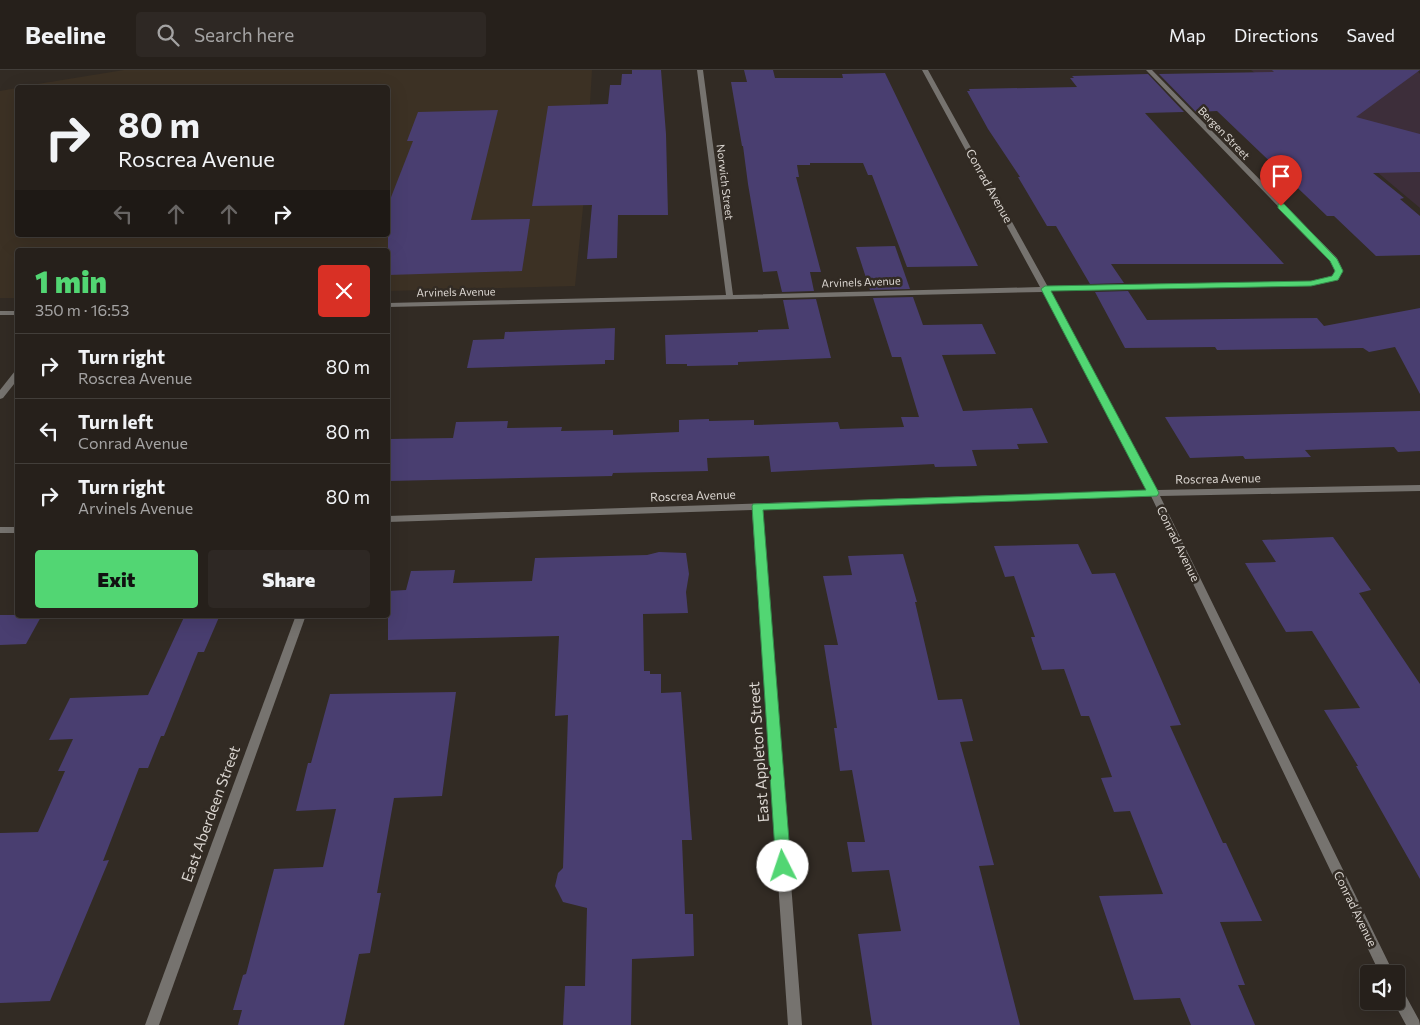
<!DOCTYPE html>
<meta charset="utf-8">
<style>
:root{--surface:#26201b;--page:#2e2824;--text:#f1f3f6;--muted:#a4a3a3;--line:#423e3a;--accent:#52d673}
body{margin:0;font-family:Commissioner,sans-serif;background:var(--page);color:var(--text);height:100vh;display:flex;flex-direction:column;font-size:19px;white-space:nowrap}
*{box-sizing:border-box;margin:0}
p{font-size:16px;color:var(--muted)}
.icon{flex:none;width:28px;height:28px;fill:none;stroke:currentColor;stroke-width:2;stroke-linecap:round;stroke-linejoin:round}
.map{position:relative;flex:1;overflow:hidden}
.details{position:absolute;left:15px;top:178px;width:375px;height:370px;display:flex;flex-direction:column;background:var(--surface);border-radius:5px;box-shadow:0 5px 20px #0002,0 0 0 1px var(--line)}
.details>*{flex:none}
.banner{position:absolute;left:15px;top:15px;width:375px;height:152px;border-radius:5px;box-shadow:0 5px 20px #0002,0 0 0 1px var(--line);background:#26201b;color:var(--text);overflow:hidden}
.fabs{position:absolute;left:1360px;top:895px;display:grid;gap:10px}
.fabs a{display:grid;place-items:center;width:45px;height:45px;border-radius:5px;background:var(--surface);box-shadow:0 5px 20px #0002,0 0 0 1px var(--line);font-size:25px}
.pin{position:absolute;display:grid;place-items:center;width:42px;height:42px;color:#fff;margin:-51px -21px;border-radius:50% 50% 50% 0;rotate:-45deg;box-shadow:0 0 5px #0007}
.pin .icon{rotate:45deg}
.me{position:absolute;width:55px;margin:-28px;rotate:356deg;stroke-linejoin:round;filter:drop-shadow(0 0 4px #0008)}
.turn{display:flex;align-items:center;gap:18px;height:105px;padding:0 20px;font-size:22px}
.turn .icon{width:65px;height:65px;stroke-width:2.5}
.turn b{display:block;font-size:35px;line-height:42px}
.lanes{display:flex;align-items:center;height:48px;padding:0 20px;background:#0003;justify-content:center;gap:25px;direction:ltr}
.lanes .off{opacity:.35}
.round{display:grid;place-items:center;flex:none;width:52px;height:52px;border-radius:5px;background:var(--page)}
.summary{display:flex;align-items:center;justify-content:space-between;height:85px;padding:0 20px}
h1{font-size:30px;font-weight:800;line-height:38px;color:var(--accent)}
.button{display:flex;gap:10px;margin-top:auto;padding:10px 20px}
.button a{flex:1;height:58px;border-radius:5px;background:var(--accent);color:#111;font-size:20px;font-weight:800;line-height:58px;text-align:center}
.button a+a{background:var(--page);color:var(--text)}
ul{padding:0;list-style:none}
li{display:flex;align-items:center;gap:15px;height:65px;padding:0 20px;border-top:1px solid var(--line)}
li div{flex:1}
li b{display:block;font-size:19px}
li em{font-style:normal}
header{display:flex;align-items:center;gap:30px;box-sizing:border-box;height:70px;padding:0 25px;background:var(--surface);border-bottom:1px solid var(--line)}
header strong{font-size:24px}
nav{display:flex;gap:28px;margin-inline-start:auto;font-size:18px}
.search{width:350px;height:45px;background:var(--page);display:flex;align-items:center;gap:12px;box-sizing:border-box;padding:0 18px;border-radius:5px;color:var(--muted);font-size:19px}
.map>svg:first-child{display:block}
</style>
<header>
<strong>Beeline</strong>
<div class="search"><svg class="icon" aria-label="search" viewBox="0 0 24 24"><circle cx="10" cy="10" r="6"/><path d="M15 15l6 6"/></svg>Search here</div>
<nav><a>Map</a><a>Directions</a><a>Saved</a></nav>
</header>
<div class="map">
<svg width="1420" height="955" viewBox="0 0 1420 955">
<rect width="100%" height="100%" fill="#322b24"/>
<!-- commercial -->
<polygon fill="#3d2e3a" points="1251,0 1417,0 1420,4 1420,138 1296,34"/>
<!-- built -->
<polygon fill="#3c3124" points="124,0 592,0 585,118 575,216 388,221 388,180 18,180 17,228 0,228 0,21 17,18 18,165 388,165 388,18 19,17"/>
<!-- building -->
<g fill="#493e70">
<polygon points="632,0 661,0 666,64 668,145 618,145 617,188 587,189 592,135 532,136 548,36 608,34 610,15 621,15 622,4 632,4"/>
<polygon points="744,0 773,0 775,8 843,8 842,4 885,3 978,196 907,197 872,105 868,105 863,93 810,93 810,95 797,95 799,107 796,107 821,202 810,202 814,221 782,222 777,201 763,202 748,114 743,76 742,76 731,12 747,12"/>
<polygon points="1272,0 1420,0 1356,47 1420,64 1420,102 1373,103 1404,128 1400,129 1420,146 1420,185 1376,186 1334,146 1327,146 1217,41 1196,42 1159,4 1274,2"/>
<polygon points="1148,4 1184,42 1145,43 1284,194 1111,194 1124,213 1090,214 1056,156 1047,156 1018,107 1020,107 988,59 967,21 970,21 969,19 1077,17 1070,8 1074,8 1072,6"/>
<polygon points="498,40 471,150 530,149 522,201 388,205 388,135 413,71 407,71 418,42"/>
<polygon points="895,176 910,219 870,220 856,177"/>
<polygon points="1128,221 1147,250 1317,248 1324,256 1420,238 1420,324 1395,277 1369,282 1363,278 1217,280 1215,277 1125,278 1095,222"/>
<polygon points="913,227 923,255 982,254 996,284 942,285 963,341 1032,338 1048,373 1017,374 1019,379 972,380 977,396 935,397 934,394 771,402 769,386 707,388 708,401 613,403 612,406 388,411 388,369 453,368 456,352 508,351 507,358 562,357 561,361 613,360 613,365 679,362 679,350 709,349 709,351 754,350 754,355 838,352 840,359 904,357 901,347 919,347 901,287 892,287 873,228"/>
<polygon points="816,229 831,288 738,292 738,295 687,296 687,294 666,294 665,265 758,262 758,260 789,259 783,230"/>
<polygon points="615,258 614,290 605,290 605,294 467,298 473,270 504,269 505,262"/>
<polygon points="1420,341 1420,381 1398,382 1394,377 1305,380 1311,387 1245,389 1243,386 1190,388 1165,347"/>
<polygon points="1333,467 1371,520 1359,523 1420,614 1420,809 1356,696 1358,696 1324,640 1360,638 1312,561 1286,562 1245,493 1276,492 1262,470"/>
<polygon points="1078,474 1092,504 1115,503 1181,655 1170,656 1223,773 1226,773 1262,851 1220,852 1245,915 1238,915 1255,955 1191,955 1180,928 1134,930 1099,826 1163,824 1130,741 1114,742 1101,708 1112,707 1089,646 1081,646 1064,599 1042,600 1031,567 1035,567 1014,506 1005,507 994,476"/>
<polygon points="659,482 686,483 689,504 686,522 688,543 643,544 644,601 650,601 650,604 661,604 661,623 681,622 692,770 682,770 685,844 693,844 694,886 632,889 631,955 563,955 565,916 585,916 587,838 563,832 555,816 558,803 563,798 568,645 555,646 559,566 388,570 388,521 406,520 411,501 455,500 453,513 532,511 535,488 647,485"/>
<polygon points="903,484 917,532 915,532 938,630 962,629 973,671 960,672 994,795 979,796 1020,955 872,955 858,864 901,861 889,800 852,802 847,772 865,772 852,700 840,701 834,658 837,658 824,575 838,575 823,506 852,505 848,486"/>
<polygon points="0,545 42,545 26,574 0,575"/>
<polygon points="185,545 220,545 204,582 198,582 164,666 161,666 148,698 139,698 103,791 109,790 50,931 0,933 0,763 38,762 65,701 58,701 73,669 49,670 70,628 148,625"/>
<polygon points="456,622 442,726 394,728 377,823 381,823 370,883 359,884 344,955 238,955 242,940 233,940 243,905 246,904 274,799 323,797 336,739 296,741 308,693 311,693 330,624"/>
</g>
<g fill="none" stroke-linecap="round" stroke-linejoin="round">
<!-- street -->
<g fill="#76736f" fill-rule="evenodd">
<polygon points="697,0 703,0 733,225 1040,217 922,0 928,0 1048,217 1311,211 1332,206 1335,201 1331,191 1146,0 1152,0 1337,188 1343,201 1338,210 1311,215 1050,221 1157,420 1420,415 1420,421 1160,426 1394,904 1380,904 1151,426 762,439 802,955 788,955 752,440 388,452 388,446 1148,420 1043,222 388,237 388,233 726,225"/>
<rect x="0" y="241" width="18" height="4"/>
<polygon points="15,301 18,301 18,309 3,328 0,329 0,320"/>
<rect x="0" y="457" width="18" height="6"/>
<polygon points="296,545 306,545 159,955 145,955"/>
<polygon points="1396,915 1401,917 1419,950 1420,955 1406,955 1393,931 1396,931"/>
</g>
</g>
<!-- route -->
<polygon fill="#52d673" stroke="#358b4b" points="1278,134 1284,134 1337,189 1343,201 1338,210 1311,216 1051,221 1159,423 1157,426 763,440 791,796 789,800 783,802 778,800 776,796 752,436 753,434 1146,420 1041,219 1045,216 1311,211 1332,206 1335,201 1330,191 1278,138"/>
<g text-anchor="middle" stroke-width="5" stroke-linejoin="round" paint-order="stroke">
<!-- far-street labels -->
<g font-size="11" fill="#dbd6d1" stroke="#322b24">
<text transform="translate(1224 63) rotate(46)" y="4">Bergen Street</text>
<text transform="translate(725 112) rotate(83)" y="4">Norwich Street</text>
<text transform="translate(861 212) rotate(-2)" y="4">Arvinels Avenue</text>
<text transform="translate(456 222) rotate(-1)" y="4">Arvinels Avenue</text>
</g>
<!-- street labels -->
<g font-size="12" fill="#dbd6d1" stroke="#322b24">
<text transform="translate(989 116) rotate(61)" y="4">Conrad Avenue</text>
<text transform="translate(1218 409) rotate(-1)" y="4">Roscrea Avenue</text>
<text transform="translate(693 426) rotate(-2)" y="4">Roscrea Avenue</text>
<text transform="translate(1178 474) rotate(64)" y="4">Conrad Avenue</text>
<text transform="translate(1355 839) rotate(64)" y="4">Conrad Avenue</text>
</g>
<!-- near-street labels -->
<g font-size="15" fill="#dbd6d1" stroke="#322b24">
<text transform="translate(759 682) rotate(-94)" y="5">East Appleton Street</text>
<text transform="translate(211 744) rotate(-70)" y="5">East Aberdeen Street</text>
</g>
</g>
</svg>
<div class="fabs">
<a><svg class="icon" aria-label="sound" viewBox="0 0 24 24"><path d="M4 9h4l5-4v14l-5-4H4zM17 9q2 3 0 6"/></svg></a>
</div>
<div class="pin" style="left:1281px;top:136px;background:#d93025"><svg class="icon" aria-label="arrive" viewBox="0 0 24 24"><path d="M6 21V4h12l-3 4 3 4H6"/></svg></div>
<svg class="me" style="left:783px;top:796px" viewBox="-20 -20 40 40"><circle r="19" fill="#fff"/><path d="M0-13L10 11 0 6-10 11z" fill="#52d673"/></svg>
<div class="banner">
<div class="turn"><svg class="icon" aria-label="right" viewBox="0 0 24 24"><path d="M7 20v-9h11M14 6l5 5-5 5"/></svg><div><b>80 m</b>Roscrea Avenue</div></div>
<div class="lanes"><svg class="icon off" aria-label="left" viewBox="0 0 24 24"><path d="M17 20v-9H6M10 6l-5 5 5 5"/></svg><svg class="icon off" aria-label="ahead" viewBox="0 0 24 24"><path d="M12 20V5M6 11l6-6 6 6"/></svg><svg class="icon off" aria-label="ahead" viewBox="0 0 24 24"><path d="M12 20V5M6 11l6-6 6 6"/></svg><svg class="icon" aria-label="right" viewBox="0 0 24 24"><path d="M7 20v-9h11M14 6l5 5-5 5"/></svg></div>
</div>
<section class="details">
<div class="summary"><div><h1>1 min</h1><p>350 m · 16:53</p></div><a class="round" style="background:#d93025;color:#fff"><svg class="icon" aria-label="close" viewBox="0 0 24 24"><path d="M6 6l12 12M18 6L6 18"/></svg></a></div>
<ul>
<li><svg class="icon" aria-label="right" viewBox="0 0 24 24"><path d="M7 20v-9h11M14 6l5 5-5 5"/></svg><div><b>Turn right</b><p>Roscrea Avenue</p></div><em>80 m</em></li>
<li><svg class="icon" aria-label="left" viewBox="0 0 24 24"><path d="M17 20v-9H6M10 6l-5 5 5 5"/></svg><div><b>Turn left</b><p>Conrad Avenue</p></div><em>80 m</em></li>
<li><svg class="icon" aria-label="right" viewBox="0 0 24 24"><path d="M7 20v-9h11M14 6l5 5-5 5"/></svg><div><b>Turn right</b><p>Arvinels Avenue</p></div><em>80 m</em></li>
</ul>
<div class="button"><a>Exit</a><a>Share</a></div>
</section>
</div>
